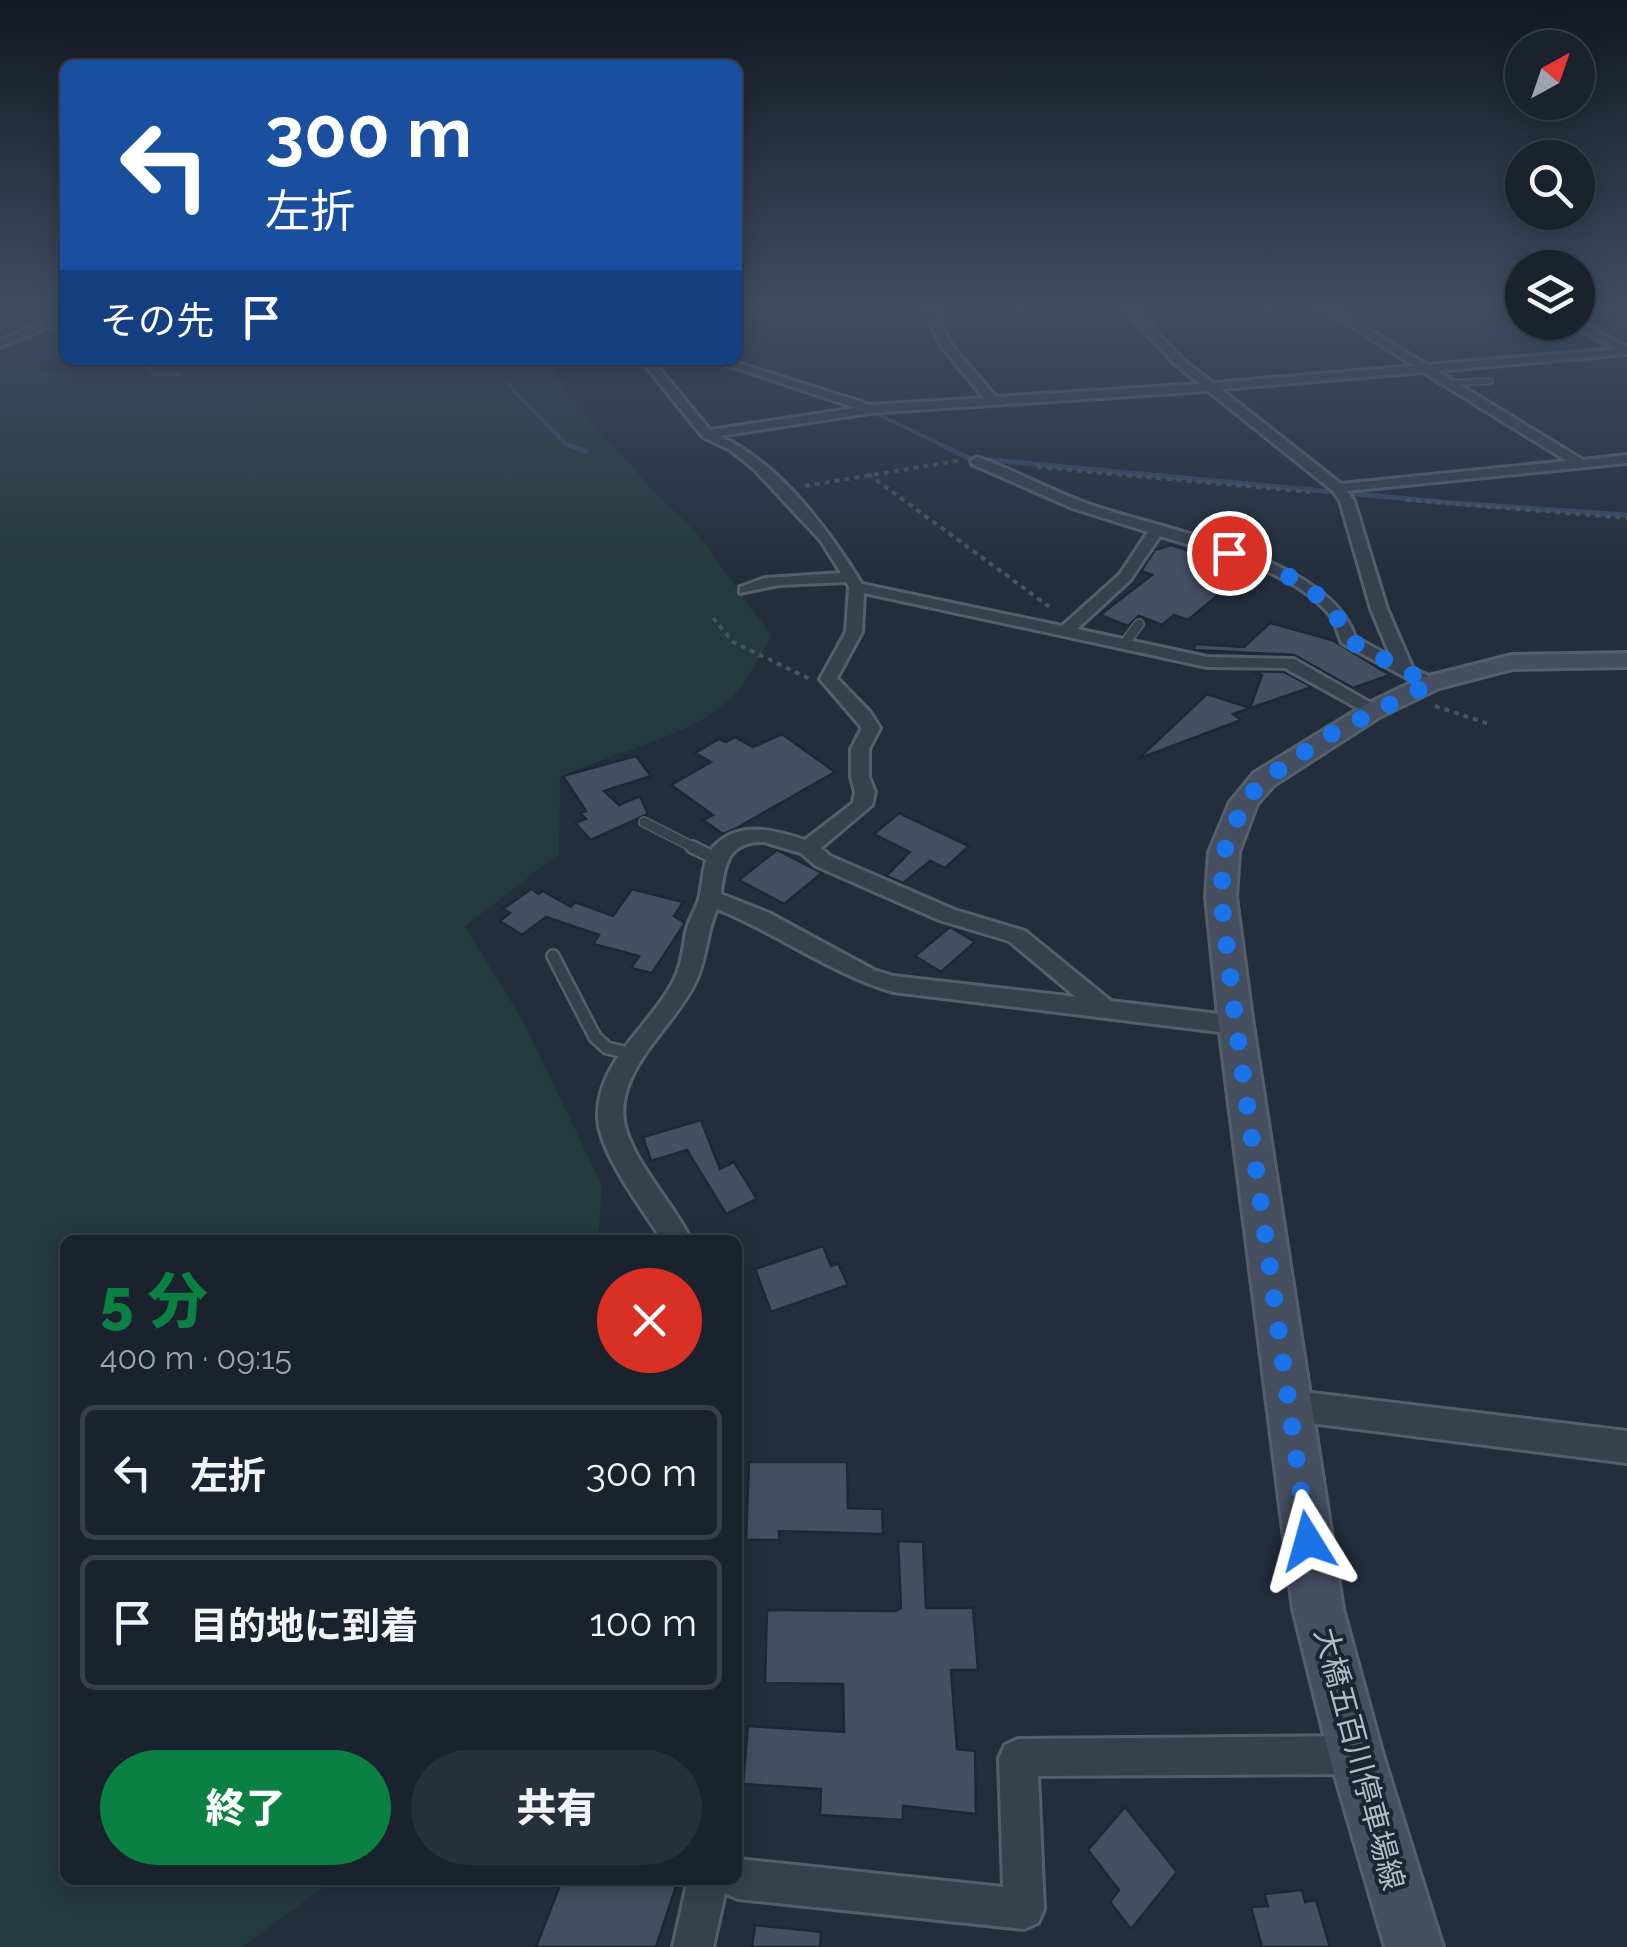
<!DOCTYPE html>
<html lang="ja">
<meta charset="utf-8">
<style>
:root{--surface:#1a222e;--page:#272f3a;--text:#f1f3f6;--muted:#9fa4aa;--line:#383f4a;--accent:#0b8043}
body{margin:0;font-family:Raleway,"Noto Sans JP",sans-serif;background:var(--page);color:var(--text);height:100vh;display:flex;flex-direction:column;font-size:38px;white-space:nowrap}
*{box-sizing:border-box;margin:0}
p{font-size:32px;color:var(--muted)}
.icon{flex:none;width:55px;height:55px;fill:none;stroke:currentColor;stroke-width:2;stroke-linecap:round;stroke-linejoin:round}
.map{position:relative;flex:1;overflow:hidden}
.sheet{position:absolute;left:60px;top:1235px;width:682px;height:650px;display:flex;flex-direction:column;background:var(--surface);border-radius:15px;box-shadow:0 5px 25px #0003,0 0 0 2px var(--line)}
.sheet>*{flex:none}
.top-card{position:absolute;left:60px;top:60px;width:682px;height:305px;border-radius:15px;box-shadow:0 5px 25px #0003,0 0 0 2px var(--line);background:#1a4fa0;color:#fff;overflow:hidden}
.needle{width:65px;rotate:40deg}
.controls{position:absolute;left:1505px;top:30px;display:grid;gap:20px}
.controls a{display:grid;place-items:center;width:90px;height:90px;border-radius:50%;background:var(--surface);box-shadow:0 5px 25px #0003,0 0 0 2px var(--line);font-size:50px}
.pin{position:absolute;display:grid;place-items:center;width:85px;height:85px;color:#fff;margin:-42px;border:5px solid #fff;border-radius:50%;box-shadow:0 2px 10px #0007}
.me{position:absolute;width:110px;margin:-55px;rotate:352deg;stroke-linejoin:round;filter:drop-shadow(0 0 8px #0008)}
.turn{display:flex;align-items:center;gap:35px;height:210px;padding:0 40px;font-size:45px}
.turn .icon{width:130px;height:130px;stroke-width:2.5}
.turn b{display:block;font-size:70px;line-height:85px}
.then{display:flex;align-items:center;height:95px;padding:0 40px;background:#0003;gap:20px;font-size:38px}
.round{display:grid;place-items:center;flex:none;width:105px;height:105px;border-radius:52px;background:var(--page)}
.overview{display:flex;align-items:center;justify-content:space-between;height:170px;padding:0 40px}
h1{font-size:60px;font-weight:800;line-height:75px;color:var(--accent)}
.action{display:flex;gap:20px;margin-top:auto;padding:20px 40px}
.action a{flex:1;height:115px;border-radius:60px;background:var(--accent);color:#fff;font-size:40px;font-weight:800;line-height:115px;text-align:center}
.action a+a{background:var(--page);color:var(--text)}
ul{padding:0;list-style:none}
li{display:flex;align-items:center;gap:30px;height:135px;margin:0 20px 15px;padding:0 20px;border:5px solid var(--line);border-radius:15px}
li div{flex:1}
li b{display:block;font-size:38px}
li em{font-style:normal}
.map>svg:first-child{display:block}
</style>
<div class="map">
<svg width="1627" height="1947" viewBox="0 0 1627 1947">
<rect width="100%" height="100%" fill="#232e3d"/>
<!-- green -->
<path fill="#253a3e" d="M112,360H548L572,399L650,487L695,531L772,636C761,653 752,673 739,689C703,735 613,752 560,777L559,854L465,926L525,1025L602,1186L598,1240H65V1880H332L243,1947H0V374L97,368Z"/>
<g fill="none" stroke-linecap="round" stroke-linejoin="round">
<!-- stream-far1 -->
<g stroke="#374864" stroke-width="4">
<polyline points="146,360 154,375 180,374"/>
<polyline points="707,360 838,402"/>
<polyline points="509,385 566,444 575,447"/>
<polyline points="873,412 946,447"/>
<polyline points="808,422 875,412"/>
</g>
<!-- stream -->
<g stroke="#374864" stroke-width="5">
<polyline points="568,445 586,451"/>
<polyline points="941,445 969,458 1453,503 1627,515"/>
</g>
</g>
<!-- building -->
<g fill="#444f61" stroke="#1e2734" stroke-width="2.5">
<polygon points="1171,545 1248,570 1188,620 1174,615 1162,625 1139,616 1128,626 1100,615 1152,575 1141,571 1155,550"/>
<polygon points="1270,623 1332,640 1390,675 1353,688 1294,655 1194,650 1195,644 1244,647"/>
<polygon points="1252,671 1284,672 1312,687 1233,714 1241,720 1138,759 1207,694 1250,708 1262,675"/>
<polygon points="782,734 835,772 735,829 723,834 703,820 713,815 671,785 711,762 695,753 719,739 726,742 735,737 753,747"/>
<polygon points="636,756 651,776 604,791 619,805 640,796 648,814 591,840 575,823 586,819 580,813 586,811 563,776"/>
<polygon points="899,813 969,846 945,868 930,861 903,883 886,876 910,852 874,834"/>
<polygon points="777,850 822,873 784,904 739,880"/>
<polygon points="531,889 539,894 543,891 571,907 575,902 613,916 632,889 683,902 674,916 685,923 652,973 631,968 639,956 593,944 599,935 546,917 522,935 500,921 510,913 503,909"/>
<polygon points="950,927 975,942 941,972 915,956"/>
<polygon points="701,1120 720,1169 734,1162 757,1199 726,1214 687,1150 651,1161 643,1137"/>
<polygon points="823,1246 831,1266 838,1263 848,1285 771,1312 755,1269"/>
<polygon points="749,1462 847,1462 848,1508 882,1509 883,1534 779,1531 779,1540 746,1540"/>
<polygon points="898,1541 923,1542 926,1608 973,1608 978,1670 951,1670 957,1749 975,1751 976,1814 903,1806 903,1820 820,1815 821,1789 743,1784 748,1726 844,1732 843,1684 765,1683 767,1610 896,1611 901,1608"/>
<polygon points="1125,1807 1177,1872 1131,1929 1110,1902 1119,1890 1088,1850"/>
<polygon points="562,1880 678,1880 656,1947 536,1947"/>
<polygon points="1302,1890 1305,1902 1316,1900 1330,1947 1262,1947 1251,1907 1268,1906 1264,1894"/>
<polygon points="755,1925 821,1932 820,1947 752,1947"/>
</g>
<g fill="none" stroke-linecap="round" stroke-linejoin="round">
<!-- lane-far2 casing -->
<g stroke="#555e6b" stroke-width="8">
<polyline id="lane-far2" points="1453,383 1490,381"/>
</g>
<!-- lane-far1 casing -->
<g stroke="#555e6b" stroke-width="12">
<g id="lane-far1">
<polyline points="1124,644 1139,624"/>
<polyline points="644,822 697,849"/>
</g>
</g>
<!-- lane casing -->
<g stroke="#555e6b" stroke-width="16">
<g id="lane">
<polyline points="692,847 715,858"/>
<polyline points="553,956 595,1037 607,1048 633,1054"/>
</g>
</g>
<!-- street casing -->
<g stroke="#555e6b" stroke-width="6">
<g id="street">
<polygon points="738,306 744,306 743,317 738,320"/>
<path d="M922,306H932L952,346L996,397L1200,384L1174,363L1122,306H1132L1182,359L1213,383L1414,366L1319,306H1330L1427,365L1615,349L1566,322L1578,321L1627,347V354L1437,371L1583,460L1627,455V463L1347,491L1354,501L1387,609L1413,669L1436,679V687H1424L1342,643C1338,634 1336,623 1330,615C1292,569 1214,553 1160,536L1130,580L1077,629L1207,657L1294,659L1378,707V715L1372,716L1285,668L1207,667L864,593L862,632L837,678L870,712L880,728L869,749V777L875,792L872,805L821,848L830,856L955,910L1025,931L1111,1001L1236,1016L1244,1019L1248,1025L1244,1031L1236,1034L893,992C830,973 777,933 717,909C706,933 707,959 695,983C673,1029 607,1076 627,1133C641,1172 673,1203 691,1240H662C643,1209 600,1155 598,1118C596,1061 651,1026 674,980C683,963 683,945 687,928C690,918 696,909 699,899C705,876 700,853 724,838C749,822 779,832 805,840L853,803L855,792L851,777V749L862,728L820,679L846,632L849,587L846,582L779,585L740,593V587L765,578L841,573L821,541L754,469L730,450L703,437L641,360H652L710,430L856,408L712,360H728L871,405L984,398L942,347ZM1423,372L1567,461L1341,484L1221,389ZM1208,391L1333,491L1340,501L1371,609L1391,657L1355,637C1328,555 1158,530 1083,502C1047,489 1013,469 977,457L971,461L972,464L1072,508L1148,532L1120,574L1062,626L862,584C827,528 781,465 720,436L870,413ZM764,842L801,853L816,866L939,920L1009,941L1076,997L893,976L874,970L769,913L721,894C724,865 728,841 764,842Z"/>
<polygon points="65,313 65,320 0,347 0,340"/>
<polygon points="1287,1390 1627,1431 1627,1463 1287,1420 1276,1416 1272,1405 1276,1394"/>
<polygon points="1356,1736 1369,1742 1375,1755 1369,1768 1356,1774 1038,1776 1044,1909 1038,1923 1024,1929 738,1899 725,1893 713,1947 673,1947 688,1880 738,1880 738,1859 1003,1887 999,1758 1005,1745 1018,1739"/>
</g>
</g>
<!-- secondary casing -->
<g stroke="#555e6b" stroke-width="6">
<polygon id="secondary" points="1627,653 1627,667 1512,669 1439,688 1381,716 1274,785 1257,804 1239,852 1236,897 1253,1025 1343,1609 1383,1755 1443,1947 1385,1947 1329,1755 1293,1609 1219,1025 1206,897 1209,852 1230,802 1254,773 1363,706 1421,678 1512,655"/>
</g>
<!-- path -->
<g stroke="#43575b" stroke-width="4" stroke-dasharray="5 5" stroke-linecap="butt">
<polyline points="1037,467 1310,492"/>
<polyline points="868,474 1051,608"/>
<polyline points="805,486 962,460"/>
<polyline points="1406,500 1627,518"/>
<polyline points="713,618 733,642 810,679"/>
<polyline points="1435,706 1489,724"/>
</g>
<!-- lane-far2 -->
<use href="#lane-far2" stroke="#37404d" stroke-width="5"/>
<!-- lane-far1 -->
<use href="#lane-far1" stroke="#37404d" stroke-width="9"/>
<!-- lane -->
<use href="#lane" stroke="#37404d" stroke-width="11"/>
<!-- street -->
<use href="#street" fill="#37404d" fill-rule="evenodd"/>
<!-- secondary -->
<use href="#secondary" fill="#454f60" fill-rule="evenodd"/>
</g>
<!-- sky -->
<linearGradient id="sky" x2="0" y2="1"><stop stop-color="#131922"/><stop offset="0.53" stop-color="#3f4c62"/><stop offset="1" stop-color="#3f4c62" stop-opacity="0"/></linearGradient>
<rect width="1627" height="578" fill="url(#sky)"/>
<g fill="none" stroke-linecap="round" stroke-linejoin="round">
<!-- route -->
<path stroke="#1a73e8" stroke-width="18" stroke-dasharray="0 32.4" d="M1229,553C1278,569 1330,588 1348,640L1430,684L1329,735L1264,780L1244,802L1224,852L1221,897L1236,1025L1308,1541"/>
</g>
<g text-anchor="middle" stroke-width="8" stroke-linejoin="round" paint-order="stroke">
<!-- street labels -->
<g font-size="30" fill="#b3bbc8" stroke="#1c2532">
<text transform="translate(1359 1759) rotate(75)" y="10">大橋五百川停車場線</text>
</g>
</g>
</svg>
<div class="controls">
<a><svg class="needle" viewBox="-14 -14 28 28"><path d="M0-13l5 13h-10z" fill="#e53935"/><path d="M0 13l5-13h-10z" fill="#9fa4aa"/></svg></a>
<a><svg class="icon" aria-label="search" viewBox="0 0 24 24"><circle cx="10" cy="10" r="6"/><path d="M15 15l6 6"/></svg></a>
<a><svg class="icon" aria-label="layers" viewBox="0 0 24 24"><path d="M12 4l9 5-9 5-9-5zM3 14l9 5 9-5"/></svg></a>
</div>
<div class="pin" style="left:1229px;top:553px;background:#d93025"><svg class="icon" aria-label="arrive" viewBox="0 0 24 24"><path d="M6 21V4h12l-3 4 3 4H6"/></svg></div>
<svg class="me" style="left:1308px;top:1541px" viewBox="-20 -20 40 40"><path d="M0-17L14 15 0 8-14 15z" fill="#1a73e8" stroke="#fff" stroke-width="4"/></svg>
<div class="top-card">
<div class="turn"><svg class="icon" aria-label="left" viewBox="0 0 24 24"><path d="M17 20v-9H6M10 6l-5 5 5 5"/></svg><div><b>300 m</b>左折</div></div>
<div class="then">その先<svg class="icon" aria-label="arrive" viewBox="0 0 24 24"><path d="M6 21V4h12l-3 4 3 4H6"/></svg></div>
</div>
<section class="sheet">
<div class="overview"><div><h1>5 分</h1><p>400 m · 09:15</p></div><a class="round" style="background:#d93025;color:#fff"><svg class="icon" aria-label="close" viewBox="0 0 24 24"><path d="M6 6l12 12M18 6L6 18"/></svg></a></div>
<ul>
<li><svg class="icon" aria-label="left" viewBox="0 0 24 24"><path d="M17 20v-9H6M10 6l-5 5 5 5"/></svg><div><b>左折</b></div><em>300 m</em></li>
<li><svg class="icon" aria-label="arrive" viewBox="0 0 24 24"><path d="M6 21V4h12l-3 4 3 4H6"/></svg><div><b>目的地に到着</b></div><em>100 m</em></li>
</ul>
<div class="action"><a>終了</a><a>共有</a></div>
</section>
</div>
